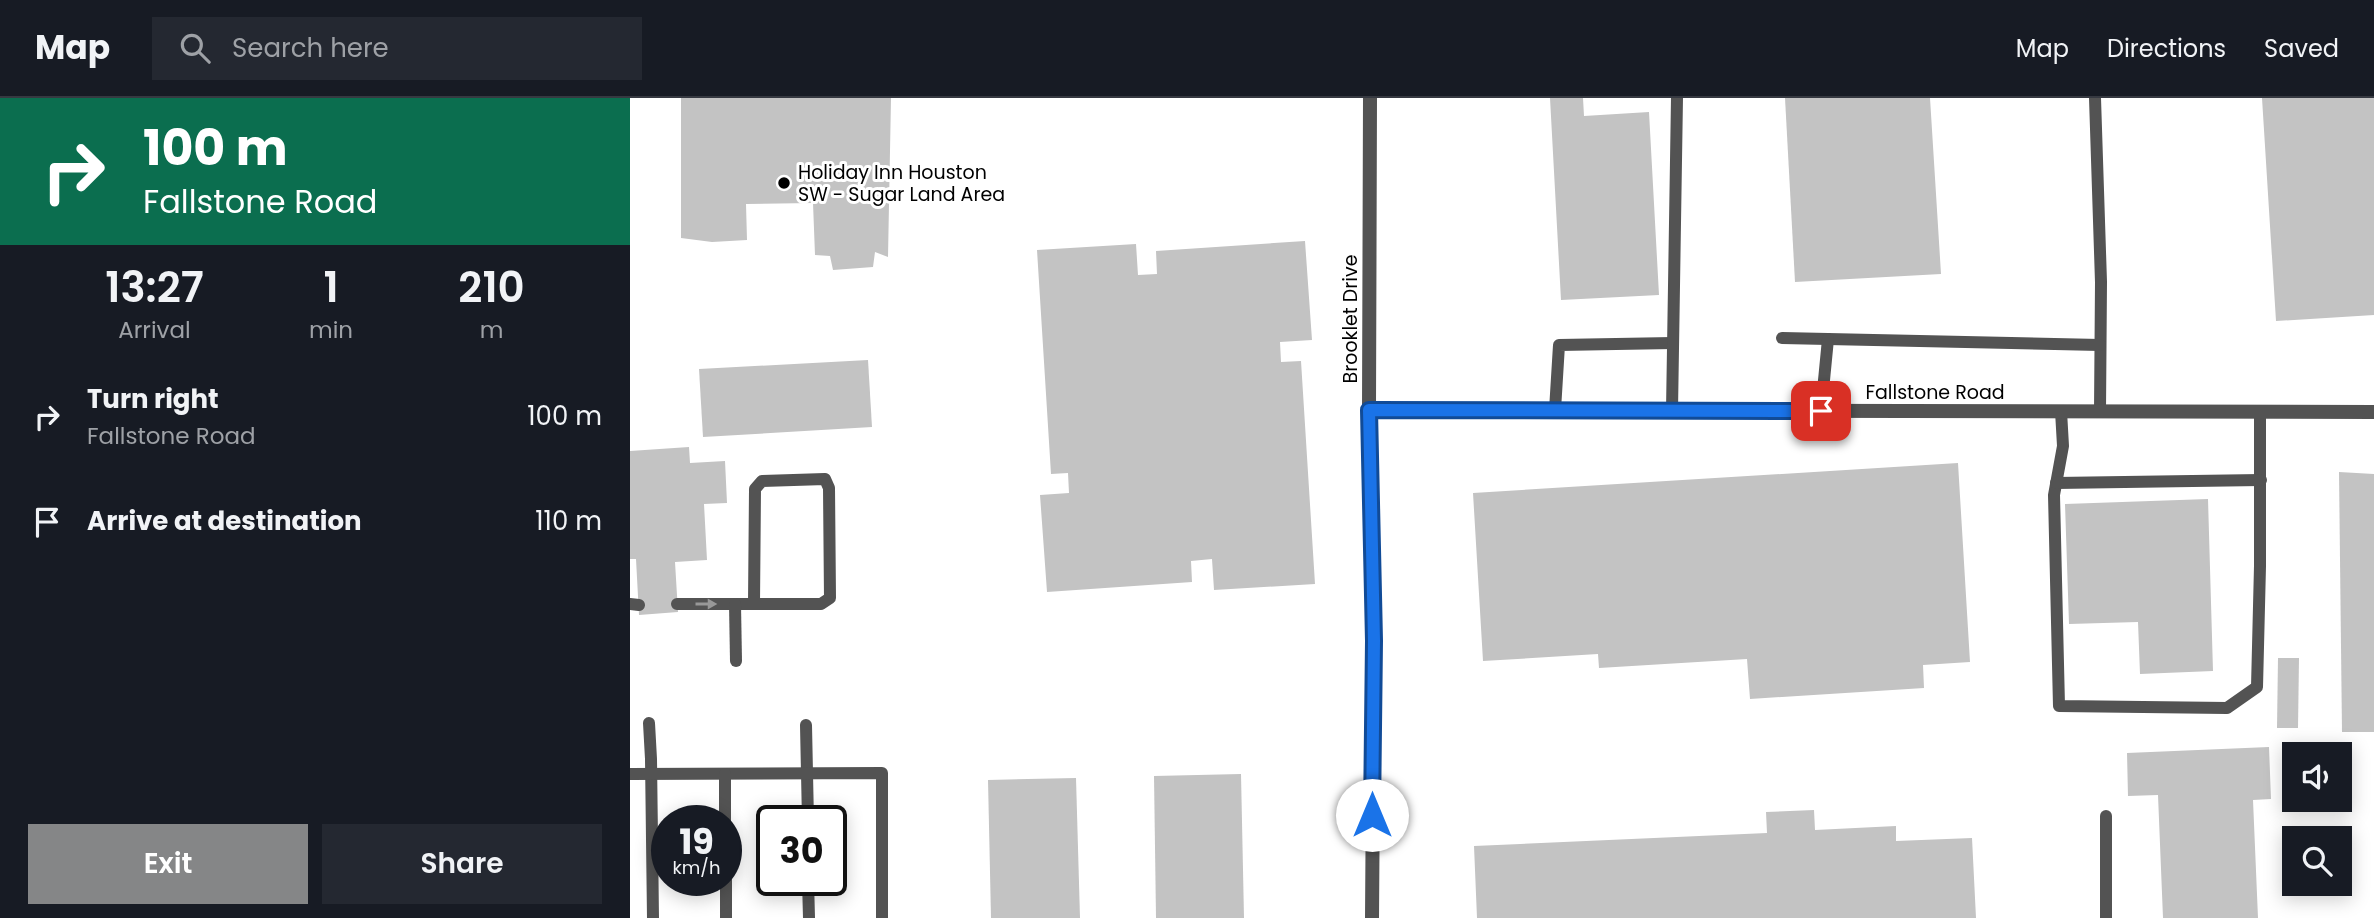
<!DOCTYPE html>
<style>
:root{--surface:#171b24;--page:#242831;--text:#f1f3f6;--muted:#9ea1a6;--line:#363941;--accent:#858687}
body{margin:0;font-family:Poppins,sans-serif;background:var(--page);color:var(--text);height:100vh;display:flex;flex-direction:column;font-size:26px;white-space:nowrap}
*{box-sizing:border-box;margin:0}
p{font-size:23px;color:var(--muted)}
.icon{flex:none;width:38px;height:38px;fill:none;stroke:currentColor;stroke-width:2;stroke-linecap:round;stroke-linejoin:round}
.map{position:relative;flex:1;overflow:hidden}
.side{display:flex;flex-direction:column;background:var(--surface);width:630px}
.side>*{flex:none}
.guide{background:#0b6e4f;color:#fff;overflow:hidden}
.tools{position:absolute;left:1652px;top:644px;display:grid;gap:14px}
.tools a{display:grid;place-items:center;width:70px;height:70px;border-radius:0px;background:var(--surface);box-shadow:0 4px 18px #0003;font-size:35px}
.speed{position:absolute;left:21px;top:707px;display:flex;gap:14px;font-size:35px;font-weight:700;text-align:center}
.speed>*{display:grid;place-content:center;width:91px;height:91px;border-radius:50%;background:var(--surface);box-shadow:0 4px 18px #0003;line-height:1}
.speed small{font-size:18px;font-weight:400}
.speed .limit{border:4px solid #111;border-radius:10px;background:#fff;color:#111}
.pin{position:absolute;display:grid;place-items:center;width:60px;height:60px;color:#fff;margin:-30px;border-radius:14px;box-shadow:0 4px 10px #0006}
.me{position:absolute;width:77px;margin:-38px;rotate:0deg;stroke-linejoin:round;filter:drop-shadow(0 0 5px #0008)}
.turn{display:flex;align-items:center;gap:24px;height:147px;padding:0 28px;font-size:32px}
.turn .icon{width:91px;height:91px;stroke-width:2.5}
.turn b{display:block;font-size:49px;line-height:60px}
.eta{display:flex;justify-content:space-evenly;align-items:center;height:119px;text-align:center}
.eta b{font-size:42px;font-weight:600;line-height:49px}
.cta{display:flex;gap:14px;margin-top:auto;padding:14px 28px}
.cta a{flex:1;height:80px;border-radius:0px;background:var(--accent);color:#fff;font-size:28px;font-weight:600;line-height:80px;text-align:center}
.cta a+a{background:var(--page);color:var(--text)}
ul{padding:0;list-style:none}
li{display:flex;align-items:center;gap:21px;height:105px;padding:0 28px}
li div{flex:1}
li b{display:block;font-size:26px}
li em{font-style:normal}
header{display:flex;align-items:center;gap:42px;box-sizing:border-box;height:98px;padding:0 35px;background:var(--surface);border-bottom:2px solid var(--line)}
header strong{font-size:33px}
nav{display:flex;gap:38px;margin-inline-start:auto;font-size:24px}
.search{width:490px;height:63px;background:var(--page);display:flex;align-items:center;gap:18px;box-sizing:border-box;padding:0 24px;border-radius:0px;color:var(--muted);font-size:26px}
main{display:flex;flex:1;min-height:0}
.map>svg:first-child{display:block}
</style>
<header>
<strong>Map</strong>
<div class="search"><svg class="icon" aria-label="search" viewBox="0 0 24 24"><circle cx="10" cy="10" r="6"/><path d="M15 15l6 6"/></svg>Search here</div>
<nav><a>Map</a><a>Directions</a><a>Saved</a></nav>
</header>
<main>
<section class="side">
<div class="guide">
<div class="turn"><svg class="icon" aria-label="right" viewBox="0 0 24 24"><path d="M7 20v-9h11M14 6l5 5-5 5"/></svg><div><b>100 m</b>Fallstone Road</div></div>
</div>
<div class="eta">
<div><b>13:27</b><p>Arrival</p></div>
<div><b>1</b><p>min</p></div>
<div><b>210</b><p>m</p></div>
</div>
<ul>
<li><svg class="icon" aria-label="right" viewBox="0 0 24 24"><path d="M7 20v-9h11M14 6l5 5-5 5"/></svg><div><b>Turn right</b><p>Fallstone Road</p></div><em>100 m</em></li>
<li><svg class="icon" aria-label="arrive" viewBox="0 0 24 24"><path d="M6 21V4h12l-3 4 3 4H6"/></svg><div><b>Arrive at destination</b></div><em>110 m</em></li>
</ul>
<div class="cta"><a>Exit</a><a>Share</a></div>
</section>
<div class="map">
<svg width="1744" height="820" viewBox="0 0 1744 820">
<rect width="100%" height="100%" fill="#fff"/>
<!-- building -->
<g fill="#c3c3c3">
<polygon points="51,0 261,0 258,159 245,154 243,169 203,172 200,158 185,157 183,105 116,106 117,142 82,144 51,140"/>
<polygon points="920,0 953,0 954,18 1019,14 1029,197 931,202"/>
<polygon points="1155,0 1300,0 1311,176 1165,184"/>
<polygon points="1632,0 1744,0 1744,217 1646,223"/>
<polygon points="675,143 682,242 650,244 651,264 671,263 685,486 584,492 582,461 561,463 562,484 417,494 410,397 439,395 438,375 421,376 407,152 506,146 508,177 527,176 526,153"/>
<polygon points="238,262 242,329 73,339 69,271"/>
<polygon points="59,349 60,365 95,363 97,405 74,406 77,462 45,464 48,514 9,517 6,461 0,461 0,353"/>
<polygon points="1328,365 1340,564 1293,567 1294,590 1120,601 1117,561 969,570 968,556 853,563 843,395"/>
<polygon points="1709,374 1744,376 1744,634 1712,634"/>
<polygon points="1578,401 1583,573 1510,576 1508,524 1439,526 1435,406"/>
<polygon points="1648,560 1669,560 1668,630 1647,630"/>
<polygon points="1639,649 1641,701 1623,702 1628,820 1533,820 1528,697 1498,698 1497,655"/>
<polygon points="611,676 614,820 526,820 524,678"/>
<polygon points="446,680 450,820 361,820 358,682"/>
<polygon points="1184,712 1185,732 1266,728 1266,743 1342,740 1346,820 847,820 844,748 1137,735 1136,714"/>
</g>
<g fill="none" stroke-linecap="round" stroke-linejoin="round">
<!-- lane -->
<g stroke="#535353" stroke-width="12">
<polyline points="1465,0 1471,184 1470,313"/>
<polyline points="1152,240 1470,247"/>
<polyline points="925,312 929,247 1043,245"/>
<polyline points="1042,313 1047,0"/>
<polyline points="1191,313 1198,241"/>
<polyline points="1431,313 1433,348 1424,397 1429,608 1597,610 1627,589 1630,468 1630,314"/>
<polyline points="1426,385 1631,382"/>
<polyline points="0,506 9,507"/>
<polyline points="47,506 191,506 200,500 199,390 195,381 132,383 125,391 124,506"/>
<polyline points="105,506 106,563"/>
<polyline points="19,625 21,661 23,820"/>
<polyline points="176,627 178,723"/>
<polyline points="0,676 252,675 252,820"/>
<polyline points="95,676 95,723"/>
<polyline points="96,782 96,820"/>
<polyline points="178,782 179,820"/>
<polyline points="1476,820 1476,718"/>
</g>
<!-- street -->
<g stroke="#535353" stroke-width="14">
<polyline points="740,0 739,312 744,543 742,820"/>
<polyline points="739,312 1744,314"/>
</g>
</g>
<!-- one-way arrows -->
<defs><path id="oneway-solid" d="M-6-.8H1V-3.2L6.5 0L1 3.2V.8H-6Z" transform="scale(1.75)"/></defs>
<use fill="#989898" href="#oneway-solid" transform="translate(76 506)"/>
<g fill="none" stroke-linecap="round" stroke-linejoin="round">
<!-- route casing -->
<g stroke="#114b97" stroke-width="18">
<polyline id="route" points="742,717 744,543 739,312 1191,313"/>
</g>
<!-- route -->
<use href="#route" stroke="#1a73e8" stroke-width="12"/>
</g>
<!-- markers -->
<circle fill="#000" stroke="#fff" stroke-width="2.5" cx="154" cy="85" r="7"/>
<g text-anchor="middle" stroke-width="6" stroke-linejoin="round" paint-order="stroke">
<!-- poi labels -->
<g font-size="19" fill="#000" stroke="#fff" text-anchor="start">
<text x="168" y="81">Holiday Inn Houston<tspan x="168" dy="22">SW - Sugar Land Area</tspan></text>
</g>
<!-- street labels -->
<g font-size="19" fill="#000" stroke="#fff">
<text transform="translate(720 221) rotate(-90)" y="7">Brooklet Drive</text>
<text x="1305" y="301">Fallstone Road</text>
</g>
</g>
</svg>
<div class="tools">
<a><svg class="icon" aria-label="sound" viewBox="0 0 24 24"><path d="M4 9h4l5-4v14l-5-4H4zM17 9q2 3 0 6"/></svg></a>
<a><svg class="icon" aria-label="search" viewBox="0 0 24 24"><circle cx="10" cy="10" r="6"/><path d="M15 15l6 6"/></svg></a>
</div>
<div class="speed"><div>19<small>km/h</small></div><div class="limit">30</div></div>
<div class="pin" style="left:1191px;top:313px;background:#d93025"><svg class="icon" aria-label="arrive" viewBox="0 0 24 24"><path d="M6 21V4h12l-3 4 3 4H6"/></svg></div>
<svg class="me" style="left:742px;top:717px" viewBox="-20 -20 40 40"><circle r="19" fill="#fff"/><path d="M0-13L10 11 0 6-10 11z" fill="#1a73e8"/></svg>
</div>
</main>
